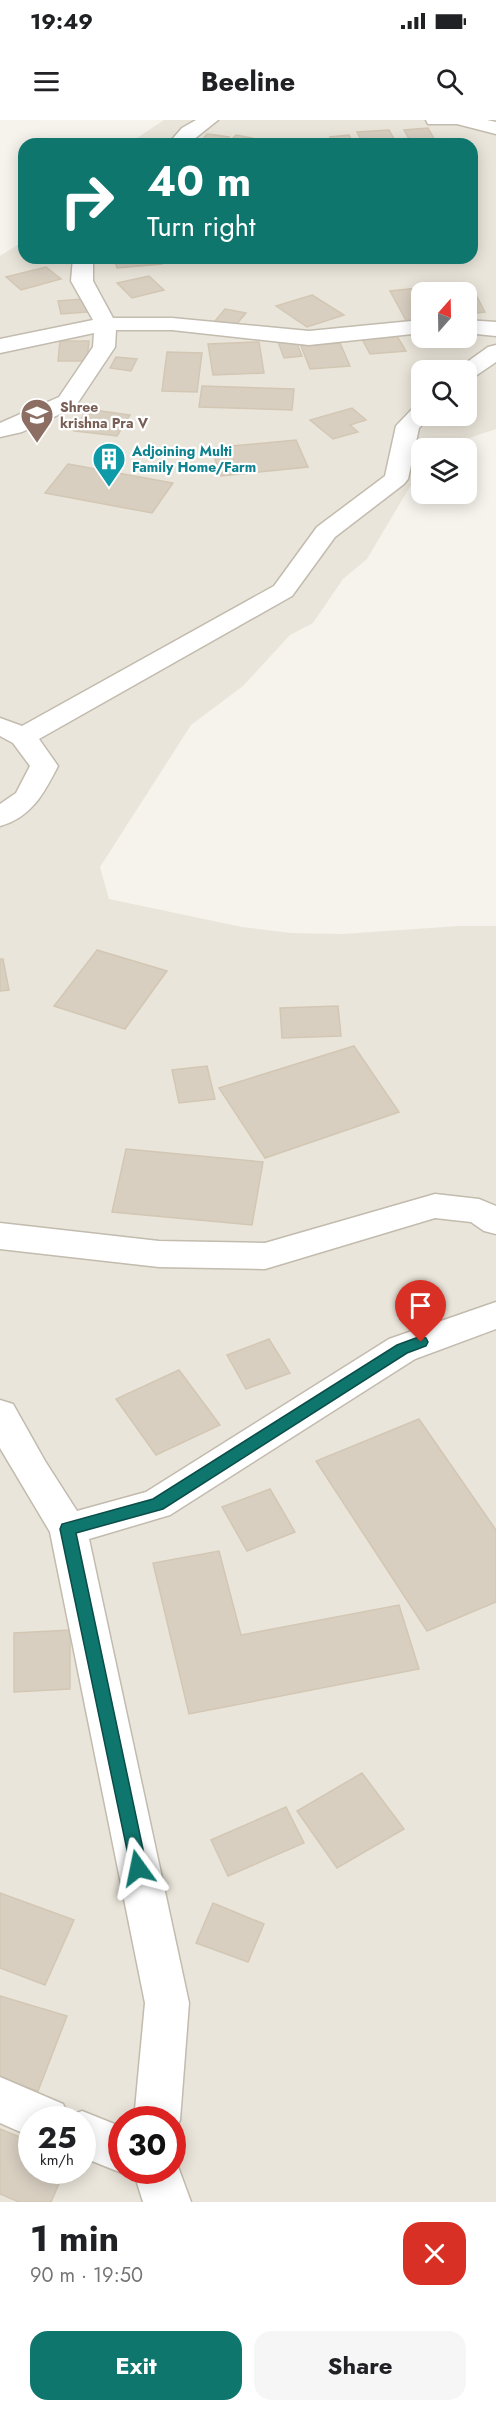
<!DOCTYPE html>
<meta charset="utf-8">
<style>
:root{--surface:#fff;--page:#f6f6f6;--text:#202124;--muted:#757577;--accent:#0f766e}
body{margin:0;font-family:Jost,sans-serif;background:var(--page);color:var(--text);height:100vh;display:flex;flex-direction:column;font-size:22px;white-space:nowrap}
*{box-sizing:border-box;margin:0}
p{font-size:20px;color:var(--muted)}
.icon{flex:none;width:33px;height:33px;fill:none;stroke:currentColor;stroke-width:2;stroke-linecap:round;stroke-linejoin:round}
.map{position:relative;height:2082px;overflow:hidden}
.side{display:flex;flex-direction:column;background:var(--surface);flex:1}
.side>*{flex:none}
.banner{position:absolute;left:18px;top:18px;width:460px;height:126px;border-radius:18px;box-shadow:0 3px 15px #0003;background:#0f766e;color:#fff;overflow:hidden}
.needle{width:39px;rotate:20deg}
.buttons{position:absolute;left:411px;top:162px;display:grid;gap:12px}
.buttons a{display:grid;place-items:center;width:66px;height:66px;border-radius:12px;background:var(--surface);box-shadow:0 3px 15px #0003;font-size:30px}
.speed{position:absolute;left:18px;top:1986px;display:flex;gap:12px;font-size:30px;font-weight:700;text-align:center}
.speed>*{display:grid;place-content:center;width:78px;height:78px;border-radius:50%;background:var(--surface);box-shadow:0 3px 15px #0003;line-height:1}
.speed small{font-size:15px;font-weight:400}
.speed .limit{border:9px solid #d22;background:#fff;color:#111}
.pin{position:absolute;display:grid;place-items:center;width:51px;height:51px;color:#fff;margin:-62px -26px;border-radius:50% 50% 50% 0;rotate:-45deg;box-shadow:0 0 6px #0007}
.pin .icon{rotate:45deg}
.me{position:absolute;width:66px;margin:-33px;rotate:348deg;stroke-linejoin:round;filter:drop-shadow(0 0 4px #0008)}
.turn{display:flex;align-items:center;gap:21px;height:126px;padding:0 30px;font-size:27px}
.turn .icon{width:78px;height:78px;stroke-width:2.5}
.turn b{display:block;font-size:42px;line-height:51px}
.round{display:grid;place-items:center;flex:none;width:63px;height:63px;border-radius:18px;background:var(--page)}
.overview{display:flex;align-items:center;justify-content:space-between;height:102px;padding:0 30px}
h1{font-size:36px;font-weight:700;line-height:45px}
.action{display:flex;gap:12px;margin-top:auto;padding:12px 30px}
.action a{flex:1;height:69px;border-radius:18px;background:var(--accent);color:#fff;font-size:24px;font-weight:700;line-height:69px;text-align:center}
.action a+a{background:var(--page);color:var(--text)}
.status{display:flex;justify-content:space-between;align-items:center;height:42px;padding:0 30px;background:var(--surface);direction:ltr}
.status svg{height:16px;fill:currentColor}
header{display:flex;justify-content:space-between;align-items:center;height:78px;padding:0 30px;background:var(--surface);font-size:27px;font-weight:700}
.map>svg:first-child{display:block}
</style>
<div class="status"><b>19:49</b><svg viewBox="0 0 49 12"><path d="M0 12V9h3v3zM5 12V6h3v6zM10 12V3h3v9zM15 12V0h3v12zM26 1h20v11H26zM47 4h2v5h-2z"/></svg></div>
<header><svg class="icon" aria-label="menu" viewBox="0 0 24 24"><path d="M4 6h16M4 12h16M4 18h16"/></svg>Beeline<svg class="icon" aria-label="search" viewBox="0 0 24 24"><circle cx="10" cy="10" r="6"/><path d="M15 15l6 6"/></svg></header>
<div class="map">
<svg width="496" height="2082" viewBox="0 0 496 2082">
<rect width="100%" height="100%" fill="#f6f3ec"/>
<!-- residential -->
<path fill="#eae5da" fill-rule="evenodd" d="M164,0H496V309L439,328H422L421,348L367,439L343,459L313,503L290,515L243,566L191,605L100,747L109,779L242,807L291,813L342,814L459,806H496V2082H0V136L24,121V138H472V24H128ZM422,172H466V218H422ZM422,250H466V296H422ZM32,2000H82V2050H32ZM122,2000H172V2050H122Z"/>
<!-- building -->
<g fill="#d8cfc1" stroke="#d3c7b4" stroke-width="1.5">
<polygon points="428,8 437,24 412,24 404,10"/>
<polygon points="389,10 397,24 363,24 357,12"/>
<polygon points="207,14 216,15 229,17 223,24 199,24"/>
<polygon points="236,15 252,18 246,24 227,24"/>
<polygon points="349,15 353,24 334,24 330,17"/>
<polygon points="114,138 160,138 162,144 117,148"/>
<polygon points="46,147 61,159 21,170 6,157"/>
<polygon points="149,156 164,170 132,178 117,163"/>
<polygon points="428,167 431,172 422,172 422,202 408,204 390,171"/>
<polygon points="466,173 475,173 485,192 466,194"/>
<polygon points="312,175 344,195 307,207 276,186"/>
<polygon points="96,178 100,191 61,194 58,181"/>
<polygon points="225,189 246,193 236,205 215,201"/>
<polygon points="397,216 406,231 370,234 362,219"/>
<polygon points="60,221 89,221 87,241 58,241"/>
<polygon points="296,221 302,236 284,238 278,222"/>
<polygon points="259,222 264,253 213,255 208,224"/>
<polygon points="340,223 350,246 310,249 301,226"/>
<polygon points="167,232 202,233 197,272 162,271"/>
<polygon points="116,237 137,239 131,251 110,248"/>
<polygon points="202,266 294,269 292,290 199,287"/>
<polygon points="352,288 366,300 350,305 358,312 333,319 310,300"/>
<polygon points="87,289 130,295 117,316 74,311"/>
<polygon points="296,320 308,347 221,356 211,328"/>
<polygon points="68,344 173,363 152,393 45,373"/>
<polygon points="97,830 167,851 125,909 54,886"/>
<polygon points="0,839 3,839 9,870 0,871"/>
<polygon points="338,886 341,916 282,918 280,888"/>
<polygon points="354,926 399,992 265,1038 219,968"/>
<polygon points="207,946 215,979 179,983 172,950"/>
<polygon points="126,1029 263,1042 252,1105 112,1092"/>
<polygon points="269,1219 290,1253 246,1269 227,1235"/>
<polygon points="179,1250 220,1305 156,1335 116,1279"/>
<polygon points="419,1299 496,1410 496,1482 427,1511 316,1341"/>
<polygon points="270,1369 295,1412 247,1431 222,1387"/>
<polygon points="219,1431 241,1515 399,1485 419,1549 189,1594 153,1443"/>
<polygon points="70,1510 70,1569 14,1572 14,1513"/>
<polygon points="362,1653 404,1709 337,1748 297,1691"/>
<polygon points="286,1687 304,1723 228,1756 211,1720"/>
<polygon points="0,1773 74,1800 45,1865 0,1848"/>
<polygon points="213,1783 264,1804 248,1842 196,1823"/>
<polygon points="0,1876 67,1896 38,1971 0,1958"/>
<polygon points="0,2009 32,2022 32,2050 65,2050 51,2082 19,2082 0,2074"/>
</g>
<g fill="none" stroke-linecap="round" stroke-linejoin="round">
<!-- street casing -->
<g stroke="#c2bbae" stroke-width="3">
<g id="street">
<polygon points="196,0 218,0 188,24 168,24 182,8"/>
<polygon points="426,0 487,0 496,2 496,14 457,4 428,4"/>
<polygon points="73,138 93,138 93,161 113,198 172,198 309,211 422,200 422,213 309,225 172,210 116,210 115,227 75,287 22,312 0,317 0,303 59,277 93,227 94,213 0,233 0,219 93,200 71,161"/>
<polygon points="466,200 496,202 496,216 466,213"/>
<polygon points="496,225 496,242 474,257 466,259 466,250 456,250 488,227"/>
<path d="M422,285V296H431L419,308L408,359L404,364L335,417L292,476L39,619L58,646C44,673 32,697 0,706V684L16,673L30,646L13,623L0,616V598L22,606L274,466L317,407L385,356L396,306L414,287Z"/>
<polygon points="435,1074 479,1079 496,1086 496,1114 484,1111 471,1102 435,1098 265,1149 159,1147 0,1129 0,1103 159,1121 265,1123"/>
<polygon points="496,1182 496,1209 415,1239 170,1395 89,1419 189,1883 180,2000 172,2017 172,2000 134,2000 145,1883 50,1412 0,1328 0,1280 13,1284 45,1341 77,1391 146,1372 389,1219"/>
<polygon points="0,1957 63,1984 69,1996 82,1991 122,2007 122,2050 129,2050 122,2053 82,2037 82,2000 32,2000 32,2017 0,2003"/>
<polygon points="173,2033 191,2082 143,2082 133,2050 172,2050"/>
</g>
</g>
<!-- street -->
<use href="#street" fill="#fff" fill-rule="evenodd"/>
</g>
<!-- route -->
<polygon fill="#0f766e" stroke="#0a4d48" stroke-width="1.5" points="421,1216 426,1218 428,1222 426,1226 407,1233 163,1389 76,1413 147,1748 145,1754 138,1756 132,1754 60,1409 62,1404 153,1379 397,1225"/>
<!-- icons -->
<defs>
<g id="school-pin" transform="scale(1.725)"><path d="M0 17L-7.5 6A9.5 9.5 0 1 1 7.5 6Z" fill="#8d6e63" stroke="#fff"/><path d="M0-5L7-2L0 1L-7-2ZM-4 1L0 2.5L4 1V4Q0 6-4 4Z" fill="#fff"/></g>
<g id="building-pin" transform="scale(1.725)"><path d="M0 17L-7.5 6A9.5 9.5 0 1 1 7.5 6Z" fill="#0f9aa8" stroke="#fff"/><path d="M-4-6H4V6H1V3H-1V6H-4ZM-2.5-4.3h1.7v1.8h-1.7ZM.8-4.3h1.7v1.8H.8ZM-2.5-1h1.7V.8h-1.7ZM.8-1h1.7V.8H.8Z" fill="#fff"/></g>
</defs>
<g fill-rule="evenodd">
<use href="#school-pin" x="37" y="295"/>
<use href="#building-pin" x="109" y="339"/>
</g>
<g text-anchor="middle" stroke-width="4.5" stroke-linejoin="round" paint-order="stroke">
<!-- far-education labels -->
<g font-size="14" font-weight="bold" fill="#785e54" stroke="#fff" text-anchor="start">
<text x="60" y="292">Shree<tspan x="60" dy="16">krishna Pra V</tspan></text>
</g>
<!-- far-culture labels -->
<g font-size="14" font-weight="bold" fill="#0d838f" stroke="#fff" text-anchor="start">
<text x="132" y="336">Adjoining Multi<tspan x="132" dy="16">Family Home/Farm</tspan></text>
</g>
</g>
</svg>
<div class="buttons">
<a><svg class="needle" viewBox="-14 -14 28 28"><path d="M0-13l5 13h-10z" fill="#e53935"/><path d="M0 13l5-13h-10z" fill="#757577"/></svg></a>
<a><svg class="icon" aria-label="search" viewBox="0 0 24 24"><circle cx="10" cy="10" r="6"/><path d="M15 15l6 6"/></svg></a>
<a><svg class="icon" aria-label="layers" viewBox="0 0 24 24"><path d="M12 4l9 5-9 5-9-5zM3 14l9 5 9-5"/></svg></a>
</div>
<div class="speed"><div>25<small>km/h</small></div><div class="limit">30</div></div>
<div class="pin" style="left:421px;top:1222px;background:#d93025"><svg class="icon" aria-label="arrive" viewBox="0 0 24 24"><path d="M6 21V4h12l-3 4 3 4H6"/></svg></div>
<svg class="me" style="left:138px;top:1748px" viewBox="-20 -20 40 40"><path d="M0-17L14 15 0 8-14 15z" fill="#0f766e" stroke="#fff" stroke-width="4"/></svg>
<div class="banner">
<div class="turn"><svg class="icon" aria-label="right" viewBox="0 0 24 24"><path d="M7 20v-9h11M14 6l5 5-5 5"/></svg><div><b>40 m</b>Turn right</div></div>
</div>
</div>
<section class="side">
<div class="overview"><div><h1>1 min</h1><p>90 m · 19:50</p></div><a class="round" style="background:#d93025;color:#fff"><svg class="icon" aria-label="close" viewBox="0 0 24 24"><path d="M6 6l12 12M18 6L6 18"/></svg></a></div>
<div class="action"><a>Exit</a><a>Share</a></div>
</section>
